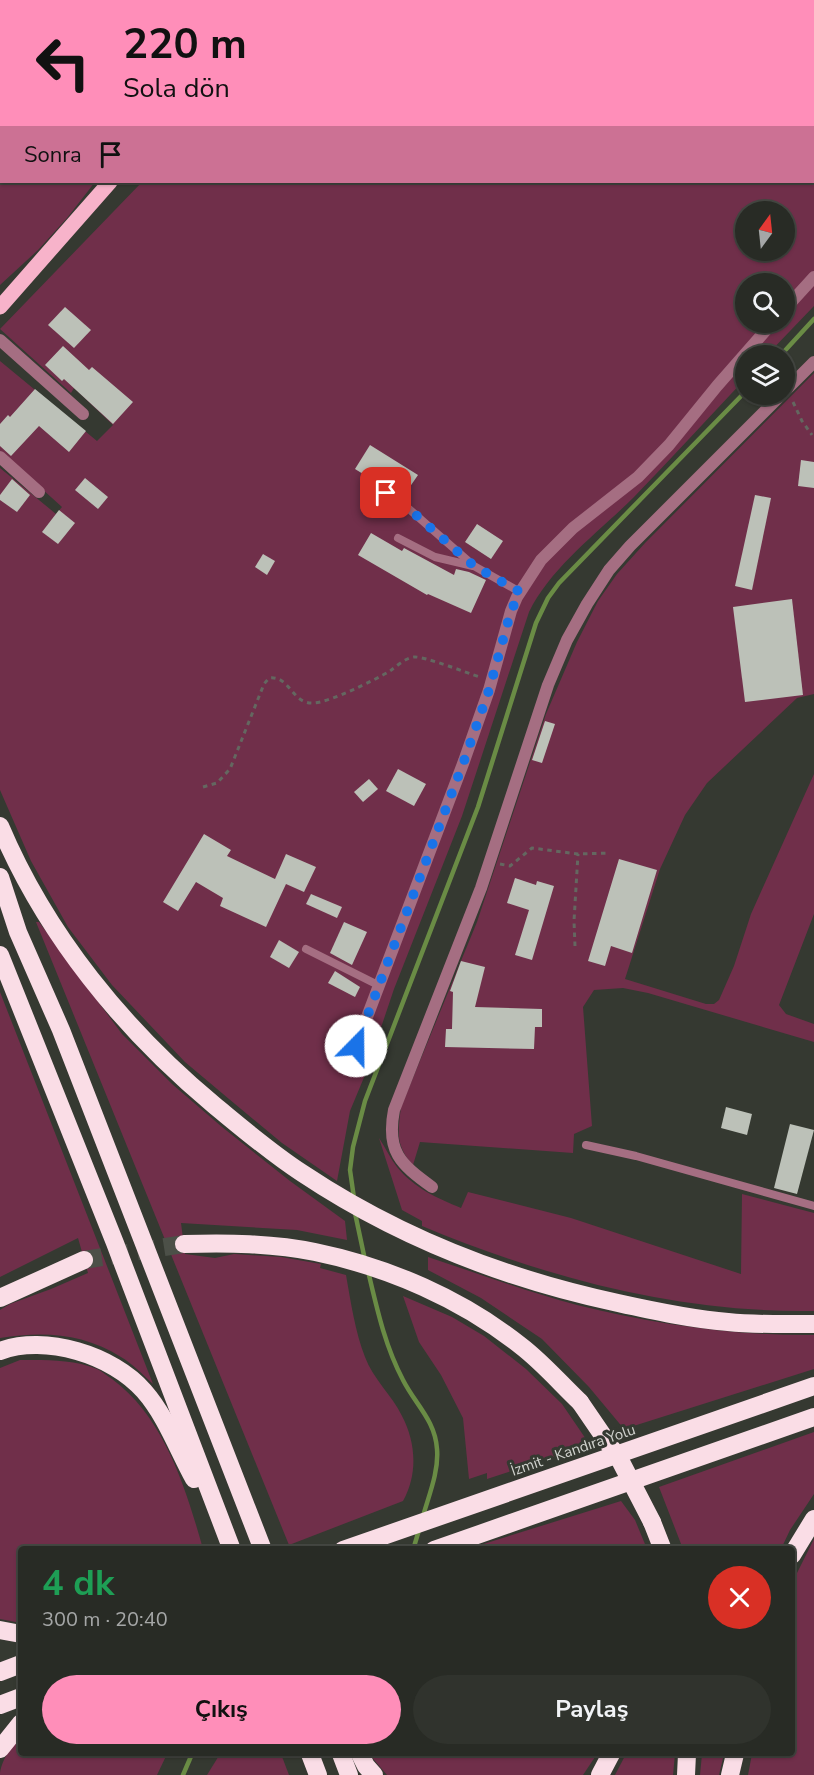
<!DOCTYPE html>
<html lang="tr">
<meta charset="utf-8">
<style>
:root{--surface:#282b25;--page:#30332d;--text:#f1f3f6;--muted:#a5a7a7;--line:#444742;--accent:#ff8eb9}
body{margin:0;font-family:"Nunito Sans",sans-serif;background:var(--page);color:var(--text);height:100vh;display:flex;flex-direction:column;font-size:22px;white-space:nowrap}
*{box-sizing:border-box;margin:0}
p{font-size:20px;color:var(--muted)}
.icon{flex:none;width:33px;height:33px;fill:none;stroke:currentColor;stroke-width:2;stroke-linecap:round;stroke-linejoin:round}
.map{position:relative;flex:1;overflow:hidden}
.details{position:absolute;left:18px;top:1546px;width:777px;height:210px;display:flex;flex-direction:column;background:var(--surface);border-radius:6px;box-shadow:0 2px 4px #0004,0 0 0 2px var(--line)}
.details>*{flex:none}
.guide{position:absolute;left:0px;top:0px;width:814px;height:183px;box-shadow:0 2px 4px #0004,0 0 0 2px var(--line);background:#ff8eb9;color:#111;overflow:hidden}
.needle{width:39px;rotate:15deg}
.buttons{position:absolute;left:735px;top:201px;display:grid;gap:12px}
.buttons a{display:grid;place-items:center;width:60px;height:60px;border-radius:50%;background:var(--surface);box-shadow:0 2px 4px #0004,0 0 0 2px var(--line);font-size:30px}
.pin{position:absolute;display:grid;place-items:center;width:51px;height:51px;color:#fff;margin:-26px;border-radius:12px;box-shadow:0 3px 9px #0006}
.me{position:absolute;width:66px;margin:-33px;rotate:22deg;stroke-linejoin:round;filter:drop-shadow(0 0 4px #0008)}
.turn{display:flex;align-items:center;gap:21px;height:126px;padding:0 24px;font-size:27px}
.turn .icon{width:78px;height:78px;stroke-width:2.5}
.turn b{display:block;font-size:42px;line-height:51px}
.then{display:flex;align-items:center;height:57px;padding:0 24px;background:#0003;gap:12px;font-size:22px}
.round{display:grid;place-items:center;flex:none;width:63px;height:63px;border-radius:32px;background:var(--page)}
.head{display:flex;align-items:center;justify-content:space-between;height:102px;padding:0 24px}
h1{font-size:36px;font-weight:700;line-height:45px;color:#1e9e55}
.primary-button{display:flex;gap:12px;margin-top:auto;padding:12px 24px}
.primary-button a{flex:1;height:69px;border-radius:36px;background:var(--accent);color:#111;font-size:24px;font-weight:700;line-height:69px;text-align:center}
.primary-button a+a{background:var(--page);color:var(--text)}
.map>svg:first-child{display:block}
</style>
<div class="map">
<svg width="814" height="1775" viewBox="0 0 814 1775">
<rect width="100%" height="100%" fill="#353931"/>
<!-- green -->
<g fill="#702f4a" fill-rule="evenodd">
<polygon points="0,0 210,0 2,2 2,182 95,182 67,218 38,250 0,285"/>
<path d="M521,0H814V306L767,355L746,356L745,379C708,418 672,458 634,497C599,532 551,567 529,612L462,816L394,989L365,1075L350,1111L337,1181L282,1143L229,1099L185,1062L148,1023L112,985L68,927L31,861L0,790V468L56,514L62,507L0,451V361L97,441L113,425L74,388L71,393L0,329L142,182H813V2L521,1ZM746,212H784V250H746ZM746,284H784V322H746Z"/>
<path d="M814,373V694L797,698L707,783L685,815L660,869L625,979L706,1004H714L719,1000L734,966L751,914L814,774V914L779,1005L786,1014L814,1024V1042L648,993L623,988L594,990L583,1007L592,1126L574,1134L573,1153L420,1142L413,1165C395,1145 398,1132 401,1107L477,922L546,714L577,642L598,601L617,574L645,543Z"/>
<path d="M36,922H39L122,1034L172,1084L222,1127L290,1181L345,1221L347,1240L297,1230L181,1223L185,1254L215,1258L234,1254L281,1257L321,1264L320,1268L346,1275C351,1303 355,1331 365,1357C373,1379 392,1395 402,1416C416,1443 418,1474 403,1501L289,1545Z"/>
<path d="M0,992L153,1384C143,1375 133,1364 121,1357C83,1333 43,1331 0,1338V1310L10,1304L51,1289L88,1273L78,1238L0,1277Z"/>
<path d="M379,1138C385,1147 390,1158 397,1167C414,1188 437,1198 461,1208L468,1192L571,1218L741,1274L742,1194L814,1213V1311C678,1313 547,1278 422,1226V1221L402,1210Z"/>
<path d="M428,1257C477,1273 527,1292 577,1305C655,1324 734,1336 814,1335V1369L624,1429L589,1387L542,1339L481,1298L428,1270Z"/>
<polygon points="403,1296 452,1317 484,1336 526,1369 562,1404 590,1445 487,1479 487,1473 469,1479 463,1418 441,1375 419,1342"/>
<path d="M20,1360C46,1360 72,1359 97,1369C102,1371 107,1376 112,1379C165,1418 186,1489 203,1549L21,1550V1623L0,1619V1368Z"/>
<polygon points="814,1432 814,1494 790,1530 781,1549 683,1549 659,1487"/>
<polygon points="621,1501 635,1520 647,1549 503,1550 477,1546"/>
<polygon points="814,1539 814,1775 748,1775 752,1754 792,1754 792,1583"/>
<path d="M21,1736V1754H167L157,1775H0C0,1763 12,1744 21,1736Z"/>
<polygon points="220,1754 281,1754 289,1775 207,1775"/>
<polygon points="369,1754 597,1754 583,1775 387,1775"/>
<polygon points="626,1754 675,1754 673,1775 615,1775"/>
<polygon points="702,1754 724,1754 719,1775 700,1775"/>
</g>
<g fill="none" stroke-linecap="round" stroke-linejoin="round">
<!-- stream -->
<g stroke="#6a8c45" stroke-width="4.5">
<polyline points="780,356 814,319"/>
<polyline points="354,1198 350,1170 353,1147 365,1101 478,807 536,623 548,598 559,583 746,391"/>
<polyline points="355,1213 365,1260"/>
<path d="M368,1271C377,1309 385,1346 403,1380C415,1404 435,1420 437,1449C439,1471 429,1495 423,1516"/>
<polyline points="413,1550 419,1530"/>
<polyline points="183,1775 192,1754"/>
</g>
</g>
<!-- building -->
<g fill="#bcc1b8">
<polygon points="65,307 91,330 74,348 48,325"/>
<polygon points="63,346 89,370 92,367 133,402 113,424 64,379 62,381 45,365"/>
<polygon points="35,389 86,431 69,452 39,426 11,456 0,446 0,424 8,415 10,417"/>
<polygon points="370,445 418,475 407,491 392,481 388,487 384,487 355,469"/>
<polygon points="801,460 814,462 814,488 798,486"/>
<polygon points="85,478 108,497 98,509 75,490"/>
<polygon points="12,479 30,495 17,512 0,500 0,495"/>
<polygon points="755,495 771,498 752,590 735,586"/>
<polygon points="59,510 75,523 58,544 42,532"/>
<polygon points="477,524 503,541 491,559 465,542"/>
<polygon points="371,533 402,551 404,548 454,575 456,569 469,572 486,580 471,613 428,594 427,595 358,555"/>
<polygon points="263,554 275,561 267,575 255,567"/>
<polygon points="792,599 803,695 745,702 733,607"/>
<polygon points="545,721 555,724 542,763 532,760"/>
<polygon points="398,769 426,784 414,806 386,791"/>
<polygon points="369,779 378,789 363,802 354,792"/>
<polygon points="204,834 231,850 227,856 275,879 286,854 316,867 304,892 286,884 266,927 220,906 223,898 196,882 178,911 163,902"/>
<polygon points="619,859 657,870 632,953 611,946 605,966 588,961"/>
<polygon points="515,878 536,885 537,881 554,886 532,960 515,955 529,910 507,903"/>
<polygon points="311,894 342,907 337,918 306,904"/>
<polygon points="344,922 367,932 352,965 330,953"/>
<polygon points="279,940 299,952 289,968 270,957"/>
<polygon points="461,961 485,967 475,1007 542,1009 542,1027 535,1027 534,1049 445,1047 446,1029 452,1029 453,992 450,991"/>
<polygon points="335,971 360,987 355,997 328,983"/>
<polygon points="726,1107 752,1114 747,1135 721,1128"/>
<polygon points="790,1124 814,1130 797,1194 774,1188"/>
</g>
<g fill="none" stroke-linecap="round" stroke-linejoin="round">
<!-- highway-tunnel -->
<polyline stroke="#4c5048" stroke-width="18" stroke-dasharray="18 9" stroke-linecap="butt" points="84,1260 184,1244"/>
<!-- path -->
<g stroke="#646760" stroke-width="3" stroke-dasharray="4.5 4.5" stroke-linecap="butt">
<polyline points="793,402 802,421 812,435"/>
<path d="M203,787L217,783L230,769L264,684L269,678C290,675 292,705 314,703C330,702 375,680 390,671C397,666 405,658 414,657C424,656 467,673 480,677"/>
<polyline points="500,864 510,866 532,848 578,854 610,853"/>
<polyline points="575,946 574,921 578,854"/>
</g>
<!-- lane -->
<g stroke="#a56e82" stroke-width="8">
<polyline points="386,493 409,509 474,566 520,592"/>
<polyline points="398,538 435,557 473,566"/>
<polyline points="306,949 380,986"/>
<polyline points="586,1145 636,1156 814,1206"/>
</g>
<!-- street -->
<g stroke="#a56e82" stroke-width="12">
<polyline points="784,310 814,277"/>
<polyline points="0,340 83,414"/>
<polyline points="784,392 814,362"/>
<polyline points="0,457 39,492"/>
<polyline points="356,1046 464,761 489,690 511,611 517,597 541,560 573,528 638,477 669,445 717,386 773,322"/>
<path d="M432,1187C400,1164 386,1151 394,1110L481,888L548,685L567,640L587,604L609,570L630,546L782,394"/>
</g>
<!-- secondary -->
<polyline stroke="#e28bab" stroke-width="12" points="221,2 222,0"/>
<!-- primary -->
<g stroke="#f7b3ca" stroke-width="15">
<polyline points="364,2 370,0"/>
<polyline points="0,307 110,182"/>
</g>
<!-- highway -->
<g stroke="#fadde6" stroke-width="18">
<path d="M0,826C46,935 124,1030 214,1105C242,1128 271,1153 302,1173C398,1237 506,1279 618,1303C654,1311 691,1319 728,1322C756,1325 785,1324 814,1324"/>
<polyline points="0,877 18,932 61,1030 263,1550"/>
<polyline points="0,955 115,1243 232,1550"/>
<path d="M184,1244C227,1243 272,1243 315,1252C388,1267 462,1299 521,1346C542,1362 561,1384 580,1402"/>
<polyline points="0,1298 84,1260"/>
<path d="M0,1351C45,1334 113,1355 144,1391C166,1416 178,1450 194,1479"/>
<polyline points="652,1522 663,1550"/>
<polyline points="343,1550 814,1386"/>
<polyline points="434,1550 814,1417"/>
<polyline points="792,1555 814,1519"/>
<polyline points="0,1630 21,1634"/>
<polyline points="0,1672 21,1664"/>
<polyline points="0,1705 21,1697"/>
<polyline points="0,1749 21,1723"/>
<polyline points="310,1754 318,1775"/>
<polyline points="341,1754 349,1775"/>
<polyline points="360,1754 366,1766 374,1775"/>
<polyline points="600,1775 611,1754"/>
<polyline points="686,1775 687,1754"/>
<polyline points="730,1775 735,1754"/>
</g>
<!-- highway-bridge -->
<polyline stroke="#fadde6" stroke-width="18" points="580,1402 621,1462 652,1522"/>
</g>
<g fill="none" stroke-linecap="round" stroke-linejoin="round">
<!-- route -->
<polyline stroke="#1a73e8" stroke-width="10" stroke-dasharray="0 18" points="356,1046 464,761 489,690 511,611 520,592 474,566 409,509 386,493"/>
</g>
<g text-anchor="middle" stroke-width="6" stroke-linejoin="round" paint-order="stroke">
<!-- street labels -->
<g font-size="15" fill="#d0d2cd" stroke="#353931">
<text transform="translate(573 1450) rotate(-19)" y="5">İzmit - Kandıra Yolu</text>
</g>
</g>
</svg>
<div class="buttons">
<a><svg class="needle" viewBox="-14 -14 28 28"><path d="M0-13l5 13h-10z" fill="#e53935"/><path d="M0 13l5-13h-10z" fill="#a5a7a7"/></svg></a>
<a><svg class="icon" aria-label="search" viewBox="0 0 24 24"><circle cx="10" cy="10" r="6"/><path d="M15 15l6 6"/></svg></a>
<a><svg class="icon" aria-label="layers" viewBox="0 0 24 24"><path d="M12 4l9 5-9 5-9-5zM3 14l9 5 9-5"/></svg></a>
</div>
<div class="pin" style="left:386px;top:493px;background:#d93025"><svg class="icon" aria-label="arrive" viewBox="0 0 24 24"><path d="M6 21V4h12l-3 4 3 4H6"/></svg></div>
<svg class="me" style="left:356px;top:1046px" viewBox="-20 -20 40 40"><circle r="19" fill="#fff"/><path d="M0-13L10 11 0 6-10 11z" fill="#1a73e8"/></svg>
<div class="guide">
<div class="turn"><svg class="icon" aria-label="left" viewBox="0 0 24 24"><path d="M17 20v-9H6M10 6l-5 5 5 5"/></svg><div><b>220 m</b>Sola dön</div></div>
<div class="then">Sonra<svg class="icon" aria-label="arrive" viewBox="0 0 24 24"><path d="M6 21V4h12l-3 4 3 4H6"/></svg></div>
</div>
<section class="details">
<div class="head"><div><h1>4 dk</h1><p>300 m · 20:40</p></div><a class="round" style="background:#d93025;color:#fff"><svg class="icon" aria-label="close" viewBox="0 0 24 24"><path d="M6 6l12 12M18 6L6 18"/></svg></a></div>
<div class="primary-button"><a>Çıkış</a><a>Paylaş</a></div>
</section>
</div>
